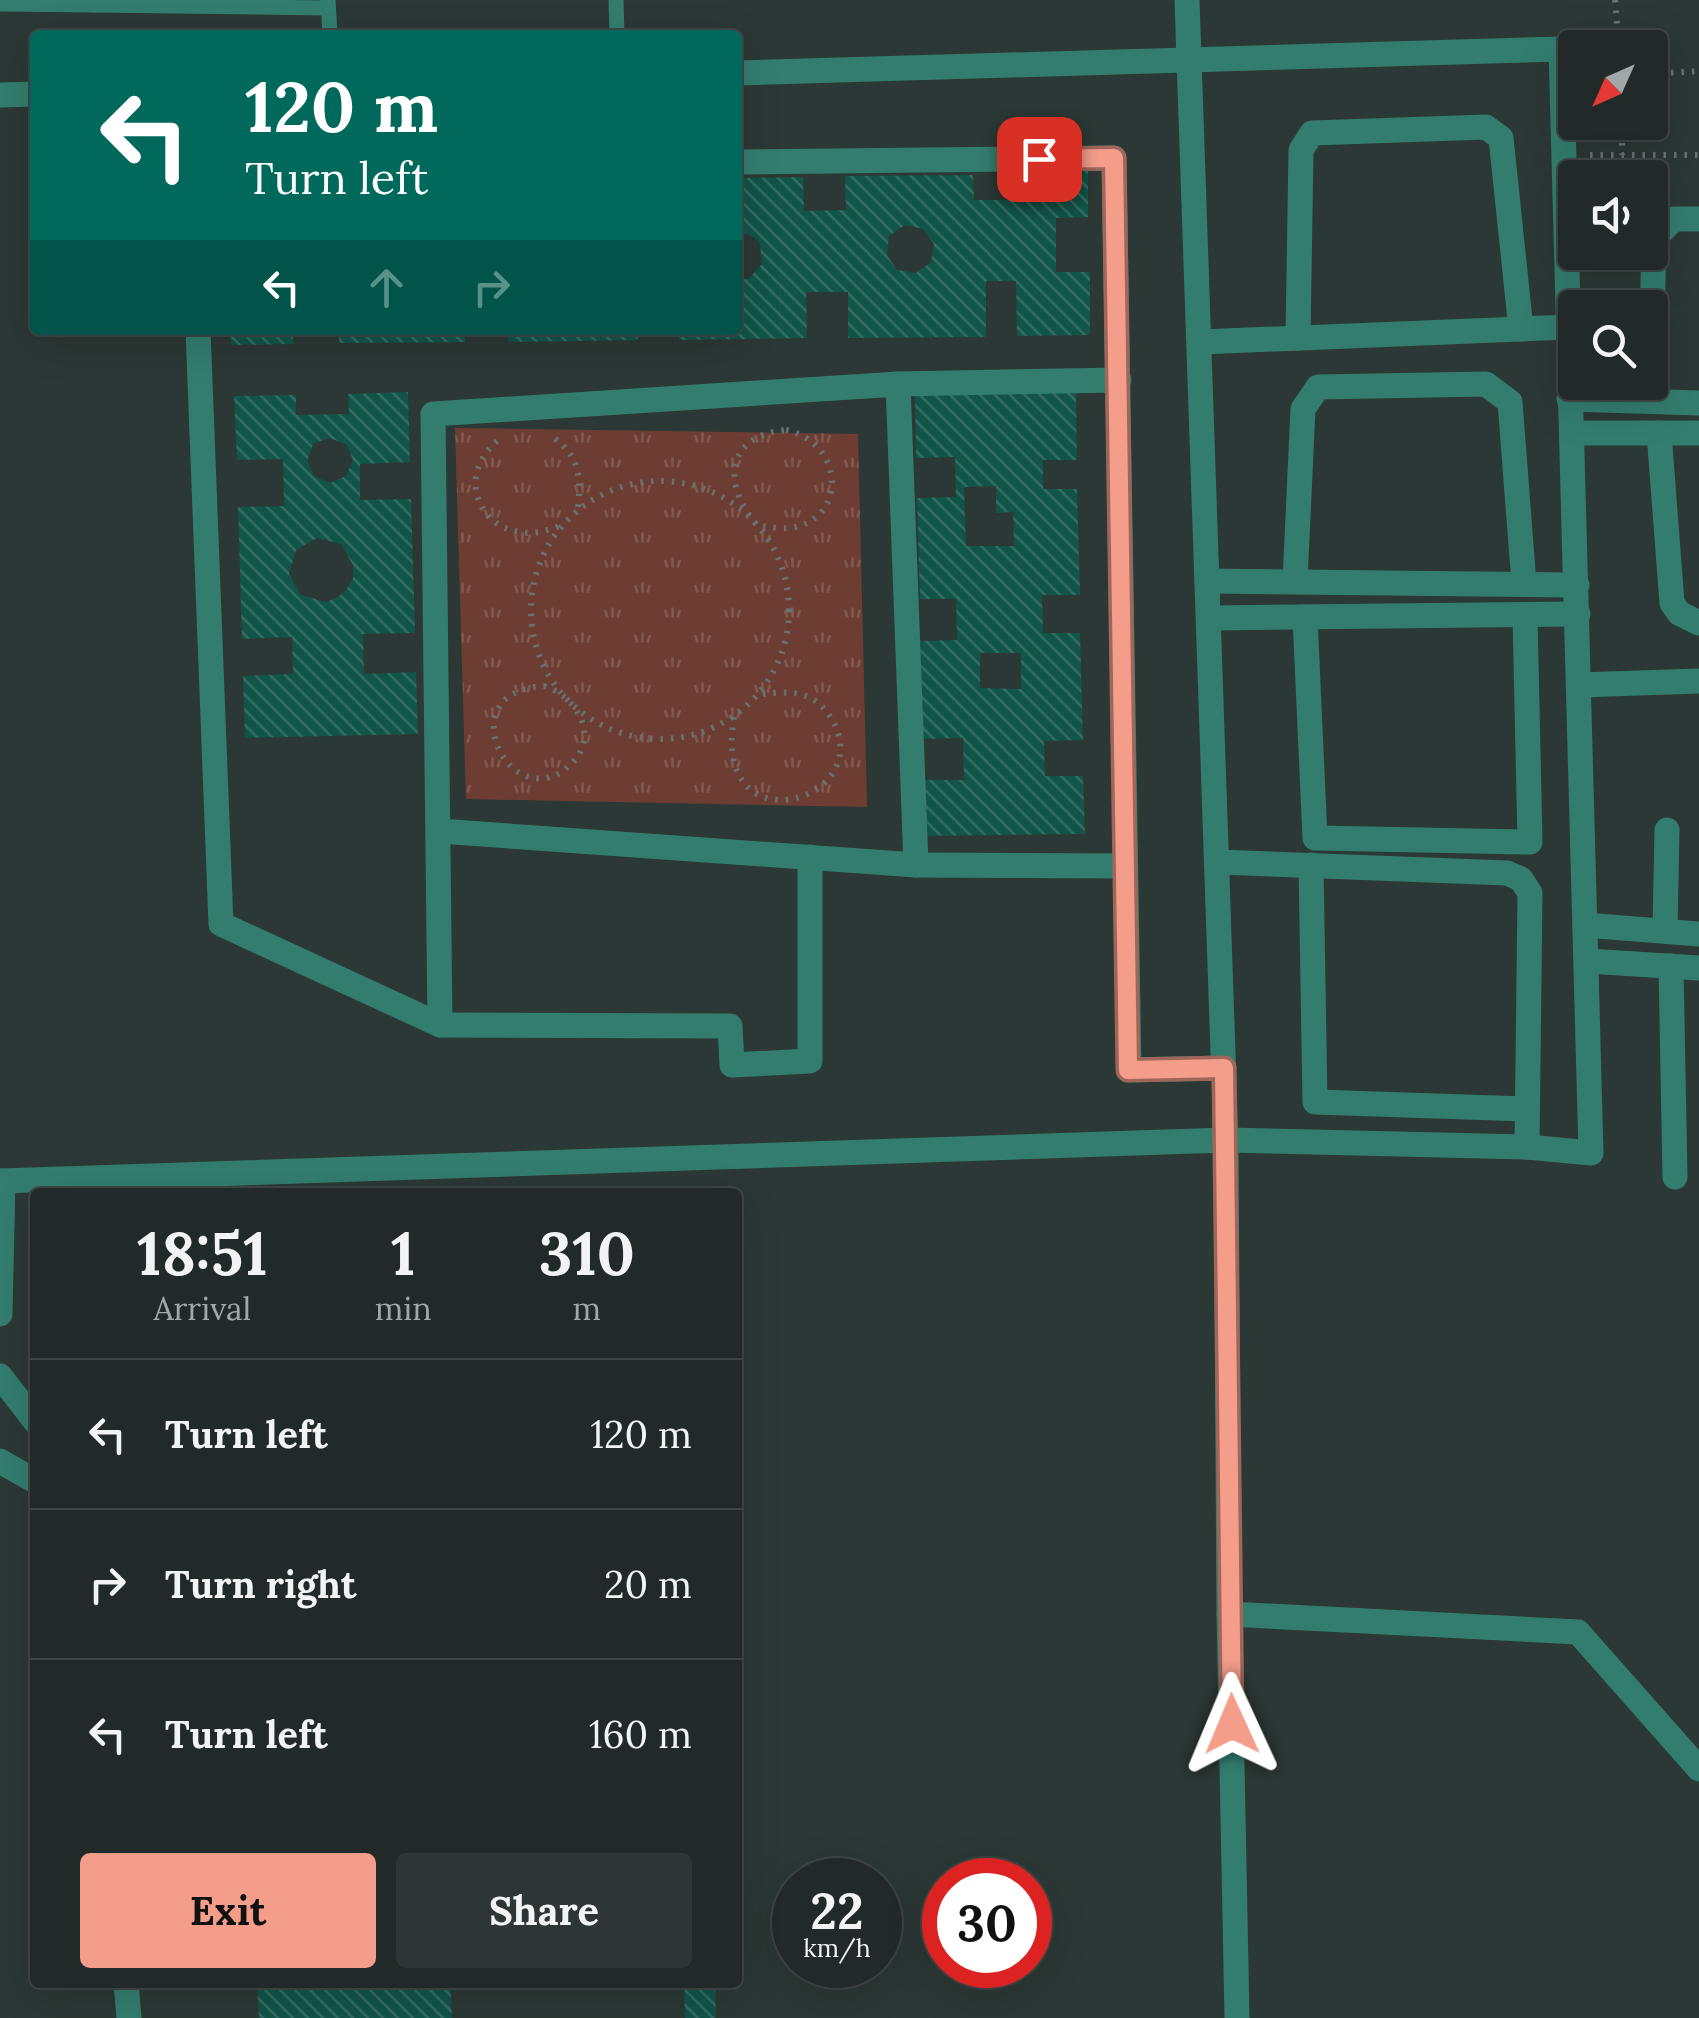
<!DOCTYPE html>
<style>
:root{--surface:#212a28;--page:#2d3634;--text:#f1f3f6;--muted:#a2a7a8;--line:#3e4645;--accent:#f49d8b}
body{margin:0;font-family:Lora,serif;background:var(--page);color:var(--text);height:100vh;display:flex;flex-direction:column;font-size:38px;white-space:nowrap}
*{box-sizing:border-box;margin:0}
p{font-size:32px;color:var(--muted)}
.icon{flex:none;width:55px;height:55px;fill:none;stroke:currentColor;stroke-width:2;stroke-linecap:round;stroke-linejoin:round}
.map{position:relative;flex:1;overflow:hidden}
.side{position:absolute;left:30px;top:1188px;width:712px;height:800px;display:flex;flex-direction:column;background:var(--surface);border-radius:10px;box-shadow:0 10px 40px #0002,0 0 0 2px var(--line)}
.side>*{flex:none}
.banner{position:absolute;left:30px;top:30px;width:712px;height:305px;border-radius:10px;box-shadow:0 10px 40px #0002,0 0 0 2px var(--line);background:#00695c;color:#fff;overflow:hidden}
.needle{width:65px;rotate:225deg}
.tools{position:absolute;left:1558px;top:30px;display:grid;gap:20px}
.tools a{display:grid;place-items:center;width:110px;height:110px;border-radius:10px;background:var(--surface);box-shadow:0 10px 40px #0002,0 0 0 2px var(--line);font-size:50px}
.speed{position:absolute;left:772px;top:1858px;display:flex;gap:20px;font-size:50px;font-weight:700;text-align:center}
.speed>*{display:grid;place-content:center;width:130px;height:130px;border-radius:50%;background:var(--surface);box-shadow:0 10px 40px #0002,0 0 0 2px var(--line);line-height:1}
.speed small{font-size:25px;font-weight:400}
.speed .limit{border:15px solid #d22;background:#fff;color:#111}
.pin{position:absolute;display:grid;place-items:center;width:85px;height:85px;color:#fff;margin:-42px;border-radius:20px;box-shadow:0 5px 15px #0006}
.me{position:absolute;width:110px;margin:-55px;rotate:359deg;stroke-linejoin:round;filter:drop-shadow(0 0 8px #0008)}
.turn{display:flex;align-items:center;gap:35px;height:210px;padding:0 50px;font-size:45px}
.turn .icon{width:130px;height:130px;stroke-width:2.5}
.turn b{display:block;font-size:70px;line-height:85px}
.lanes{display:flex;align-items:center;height:95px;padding:0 50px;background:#0003;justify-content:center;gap:50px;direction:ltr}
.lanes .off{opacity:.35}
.eta{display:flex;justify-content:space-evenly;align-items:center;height:170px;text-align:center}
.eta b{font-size:60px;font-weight:800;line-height:70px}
.action{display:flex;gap:20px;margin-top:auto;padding:20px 50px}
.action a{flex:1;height:115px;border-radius:10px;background:var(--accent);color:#111;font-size:40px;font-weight:800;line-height:115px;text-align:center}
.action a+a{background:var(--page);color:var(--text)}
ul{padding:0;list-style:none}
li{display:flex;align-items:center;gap:30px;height:150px;padding:0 50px;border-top:2px solid var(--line)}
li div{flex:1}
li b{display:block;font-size:38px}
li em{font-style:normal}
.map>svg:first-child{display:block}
</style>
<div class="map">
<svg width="1699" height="2018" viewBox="0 0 1699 2018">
<defs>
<pattern id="grass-tufts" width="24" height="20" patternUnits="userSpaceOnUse" patternTransform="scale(2.5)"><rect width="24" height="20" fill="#6d3d33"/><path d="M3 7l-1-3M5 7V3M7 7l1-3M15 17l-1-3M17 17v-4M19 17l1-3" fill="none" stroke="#825951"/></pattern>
<pattern id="building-back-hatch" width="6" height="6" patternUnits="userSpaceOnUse" patternTransform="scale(2.5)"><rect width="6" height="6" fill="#115448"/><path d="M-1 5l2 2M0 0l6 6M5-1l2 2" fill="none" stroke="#336d62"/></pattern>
</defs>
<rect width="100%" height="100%" fill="#2c3835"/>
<!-- grass -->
<polygon fill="url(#grass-tufts)" points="455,428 858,434 867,807 466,799"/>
<!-- building -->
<g fill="url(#building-back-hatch)" fill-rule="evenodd">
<path d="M1088,160V217L1056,218V272H1090V335L1017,336L1016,281H986V337L848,338V292H806L807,338L679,340V330H738V281L749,278L762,264L760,244L754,237L738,231V178L803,177L804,211L846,210L845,176L973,175L974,200H1017L1016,161ZM905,225L923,229L934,244L931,262L916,273L897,270L887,255L889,236Z"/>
<polygon points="231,330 293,330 293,344 231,345"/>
<polygon points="339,330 465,330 465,342 339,343"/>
<polygon points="508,330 638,330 638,340 508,342"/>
<path d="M408,392L410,462L360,464V500L411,499L415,633L363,634L364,674L416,672L418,734L245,738L243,676L293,674L292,637L242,639L238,507L284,506L283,459L237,460L234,396L296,395V415L349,414L348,394ZM329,438L346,444L353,460L346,476L330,483L314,476L307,461L313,444ZM317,538L341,544L353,565V578L347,589L338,597L326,602L301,595L289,574L296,550Z"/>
<path d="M1076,392L1077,460H1043V489H1077L1080,595H1042L1043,633H1080L1083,740L1044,741L1045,776H1083L1085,834L925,836L923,780H964L963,738L923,739L920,641L957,640L956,599H920L917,498L956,497L955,457L916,458L915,395ZM996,486V513L1013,512L1014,546H966L964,487ZM980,653H1021V689L980,688Z"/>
<polygon points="290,1982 450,1982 452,2018 259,2018 257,1984"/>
<polygon points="684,1982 715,1982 716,2018 685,2018"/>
</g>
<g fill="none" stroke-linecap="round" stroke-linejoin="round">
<!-- path -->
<g stroke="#687270" stroke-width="6" stroke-dasharray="2.5 8" stroke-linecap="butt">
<polyline points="1615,0 1619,48"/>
<polyline points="1650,74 1699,71"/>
<polyline points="1622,122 1622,155"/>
<polyline points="1590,155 1699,155"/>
<path d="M786,430C845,443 848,520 790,528C780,529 769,527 758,526C722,486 724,436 786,430Z"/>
<path d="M555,439C580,457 581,479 578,507"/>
<path d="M497,441C446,486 494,555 559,526"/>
<circle cx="660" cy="610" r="129"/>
<path d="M544,686C576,696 600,735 572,763C513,823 445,691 544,686Z"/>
<path d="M734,717C710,854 886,798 829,715C812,690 786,690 759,695"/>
</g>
<!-- service -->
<g stroke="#337d6e" stroke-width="15">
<polyline points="96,0 96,5 328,8"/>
<polyline points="328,0 330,35"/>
<polyline points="616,0 617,35"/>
<polyline points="0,4 96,5"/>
</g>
<!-- minor -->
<g stroke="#337d6e" stroke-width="25">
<polyline points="1187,0 1226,1140 1229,1614 1237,2018"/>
<polyline points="0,95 35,94"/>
<polyline points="738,162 1114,158 1129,1070 1224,1068"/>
<polyline points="198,330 221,924 440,1025 433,414 898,384 916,865 439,831"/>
<polyline points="1298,338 1301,150 1312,133 1486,127 1501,138 1521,329"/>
<polyline points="1200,342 1568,327"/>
<polyline points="898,384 1119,380"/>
<polyline points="1569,399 1699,403"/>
<polyline points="1650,401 1654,239 1674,219 1699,219"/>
<polyline points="1572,433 1699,433"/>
<polyline points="1659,433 1672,603 1679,613 1699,623"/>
<polyline points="1207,581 1577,585"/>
<polyline points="1295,581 1303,409 1318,387 1486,384 1510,402 1524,584"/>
<polyline points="1305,617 1315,838 1530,842 1525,616"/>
<polyline points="1209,618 1578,614"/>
<polyline points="1579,685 1699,681"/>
<polyline points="1217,862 1507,873 1521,879 1530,893 1527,1147"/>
<polyline points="916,865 1124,866"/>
<polyline points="1311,865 1315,1102 1527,1109"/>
<polyline points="1585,925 1699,934"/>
<polyline points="1665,931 1667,830"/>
<polyline points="1588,961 1699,968"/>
<polyline points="1671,966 1675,1177"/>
<polyline points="440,1025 730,1026 732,1065 810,1061 810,857"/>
<polyline points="0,1181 1226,1140 1527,1147 1591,1153 1561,49 738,73"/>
<polyline points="0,1314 3,1181"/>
<polyline points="0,1376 35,1421"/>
<polyline points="0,1461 35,1481"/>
<polyline points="1229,1614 1578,1632 1699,1769"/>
<polyline points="126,1982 129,2018"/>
</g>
</g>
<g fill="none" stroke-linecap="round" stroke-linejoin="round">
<!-- route casing -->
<g stroke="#9f665a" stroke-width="25">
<polyline id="route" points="1039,159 1114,158 1128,1070 1224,1068 1232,1724"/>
</g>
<!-- route -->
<use href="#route" stroke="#f49d8b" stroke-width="18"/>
</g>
</svg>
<div class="tools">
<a><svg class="needle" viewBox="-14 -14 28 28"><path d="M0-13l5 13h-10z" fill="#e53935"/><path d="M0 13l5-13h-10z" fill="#a2a7a8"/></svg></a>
<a><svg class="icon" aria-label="sound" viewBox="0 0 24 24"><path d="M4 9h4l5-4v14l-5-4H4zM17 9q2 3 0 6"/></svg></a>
<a><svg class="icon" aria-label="search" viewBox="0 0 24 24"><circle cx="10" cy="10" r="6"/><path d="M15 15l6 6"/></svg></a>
</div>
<div class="speed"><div>22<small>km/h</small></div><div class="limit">30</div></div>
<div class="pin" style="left:1039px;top:159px;background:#d93025"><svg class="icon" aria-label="arrive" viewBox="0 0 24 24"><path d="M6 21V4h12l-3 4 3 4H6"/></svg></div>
<svg class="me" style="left:1232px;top:1724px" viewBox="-20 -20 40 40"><path d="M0-17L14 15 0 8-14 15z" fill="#f49d8b" stroke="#fff" stroke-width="4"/></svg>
<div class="banner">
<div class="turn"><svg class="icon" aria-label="left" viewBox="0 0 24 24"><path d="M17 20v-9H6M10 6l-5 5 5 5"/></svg><div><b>120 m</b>Turn left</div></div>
<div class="lanes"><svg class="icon" aria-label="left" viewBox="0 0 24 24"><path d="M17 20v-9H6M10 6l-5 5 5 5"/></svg><svg class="icon off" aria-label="ahead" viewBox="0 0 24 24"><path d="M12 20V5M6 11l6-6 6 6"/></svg><svg class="icon off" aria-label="right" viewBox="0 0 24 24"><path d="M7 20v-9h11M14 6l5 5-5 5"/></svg></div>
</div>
<section class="side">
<div class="eta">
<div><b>18:51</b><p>Arrival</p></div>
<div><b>1</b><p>min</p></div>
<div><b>310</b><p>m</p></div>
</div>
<ul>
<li><svg class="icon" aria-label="left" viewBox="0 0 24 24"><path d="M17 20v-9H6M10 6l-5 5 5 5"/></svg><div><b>Turn left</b></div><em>120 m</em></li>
<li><svg class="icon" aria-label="right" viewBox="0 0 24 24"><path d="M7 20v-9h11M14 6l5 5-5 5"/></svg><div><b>Turn right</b></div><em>20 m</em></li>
<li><svg class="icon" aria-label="left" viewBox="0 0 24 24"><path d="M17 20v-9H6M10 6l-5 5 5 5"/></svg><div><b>Turn left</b></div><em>160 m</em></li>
</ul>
<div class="action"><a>Exit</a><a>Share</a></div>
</section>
</div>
